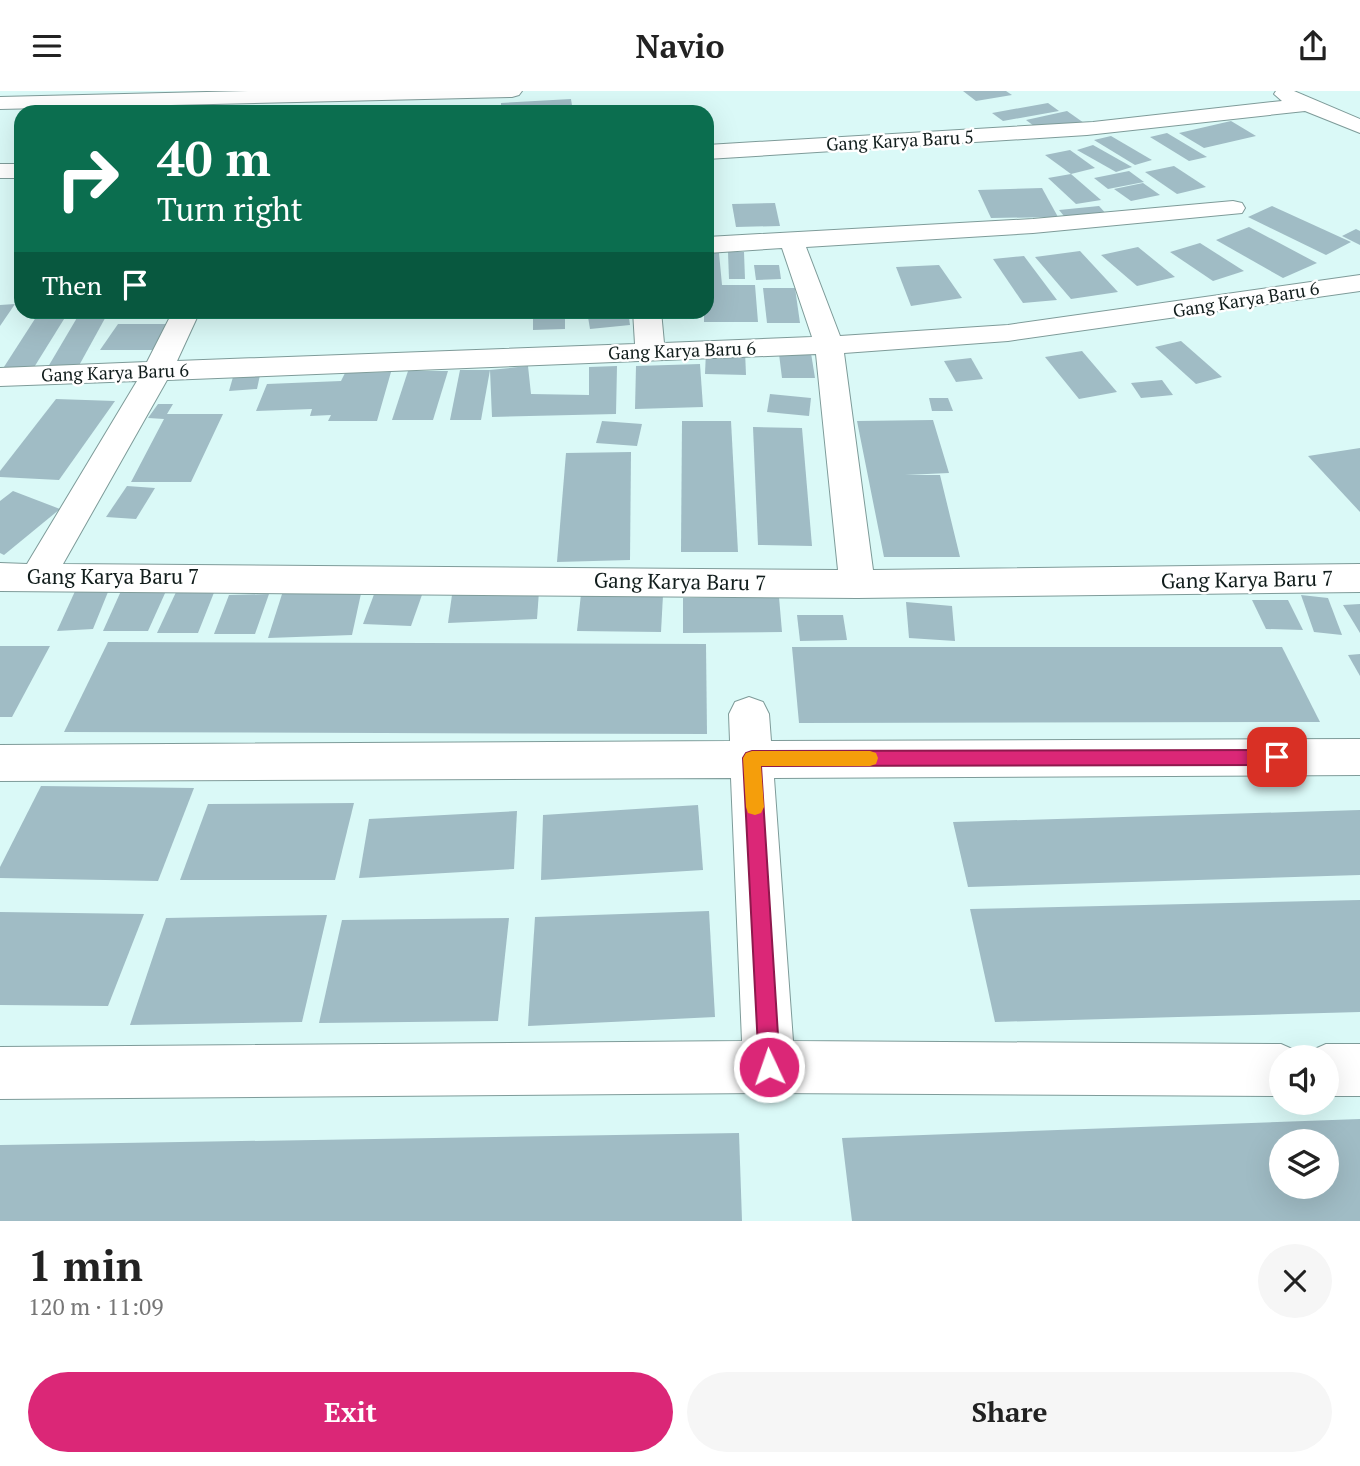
<!DOCTYPE html>
<meta charset="utf-8">
<style>
:root{--surface:#fff;--page:#f6f6f6;--text:#222;--muted:#767676;--accent:#db2777}
body{margin:0;font-family:"PT Serif",serif;background:var(--page);color:var(--text);height:100vh;display:flex;flex-direction:column;font-size:26px;white-space:nowrap}
*{box-sizing:border-box;margin:0}
p{font-size:23px;color:var(--muted)}
.icon{flex:none;width:38px;height:38px;fill:none;stroke:currentColor;stroke-width:2;stroke-linecap:round;stroke-linejoin:round}
.map{position:relative;height:1130px;overflow:hidden}
.details{display:flex;flex-direction:column;background:var(--surface);flex:1}
.details>*{flex:none}
.banner{position:absolute;left:14px;top:14px;width:700px;height:214px;border-radius:21px;box-shadow:0 7px 28px #0002;background:#0b6e4f;color:#fff;overflow:hidden}
.controls{position:absolute;left:1269px;top:954px;display:grid;gap:14px}
.controls a{display:grid;place-items:center;width:70px;height:70px;border-radius:50%;background:var(--surface);box-shadow:0 7px 28px #0002;font-size:35px}
.pin{position:absolute;display:grid;place-items:center;width:60px;height:60px;color:#fff;margin:-30px;border-radius:14px;box-shadow:0 4px 10px #0006}
.me{position:absolute;width:77px;margin:-38px;rotate:357deg;stroke-linejoin:round;filter:drop-shadow(0 0 5px #0008)}
.turn{display:flex;align-items:center;gap:24px;height:147px;padding:0 28px;font-size:32px}
.turn .icon{width:91px;height:91px;stroke-width:2.5}
.turn b{display:block;font-size:49px;line-height:60px}
.then{display:flex;align-items:center;height:66px;padding:0 28px;background:#0003;gap:14px;font-size:26px}
.round{display:grid;place-items:center;flex:none;width:74px;height:74px;border-radius:37px;background:var(--page)}
.summary{display:flex;align-items:center;justify-content:space-between;height:119px;padding:0 28px}
h1{font-size:42px;font-weight:800;line-height:52px}
.primary-button{display:flex;gap:14px;margin-top:auto;padding:14px 28px}
.primary-button a{flex:1;height:80px;border-radius:42px;background:var(--accent);color:#fff;font-size:28px;font-weight:800;line-height:80px;text-align:center}
.primary-button a+a{background:var(--page);color:var(--text)}
header{display:flex;justify-content:space-between;align-items:center;height:91px;padding:0 28px;background:var(--surface);font-size:32px;font-weight:800}
.map>svg:first-child{display:block}
</style>
<header><svg class="icon" aria-label="menu" viewBox="0 0 24 24"><path d="M4 6h16M4 12h16M4 18h16"/></svg>Navio<svg class="icon" aria-label="share" viewBox="0 0 24 24"><path d="M12 15V3M7 8l5-5 5 5M5 13v7h14v-7"/></svg></header>
<div class="map">
<svg width="1360" height="1130" viewBox="0 0 1360 1130">
<rect width="100%" height="100%" fill="#daf9f7"/>
<!-- building -->
<g fill="#a0bcc5" fill-rule="evenodd">
<polygon points="963,0 1006,0 1012,4 976,10"/>
<polygon points="571,8 573,21 501,21 501,12"/>
<polygon points="130,11 124,21 95,21 100,13"/>
<polygon points="1048,12 1059,20 1003,30 992,22"/>
<polygon points="85,13 82,21 42,21 44,17"/>
<polygon points="1067,20 1084,32 1042,41 1026,29"/>
<polygon points="1231,30 1256,45 1204,57 1179,42"/>
<polygon points="1167,42 1207,66 1189,70 1150,46"/>
<polygon points="1111,45 1152,69 1135,74 1094,49"/>
<polygon points="1093,54 1132,76 1116,81 1077,59"/>
<polygon points="1070,59 1095,77 1071,83 1045,64"/>
<polygon points="1174,75 1206,96 1177,103 1145,81"/>
<polygon points="1129,80 1144,91 1108,98 1094,87"/>
<polygon points="1071,83 1101,109 1076,113 1048,87"/>
<polygon points="1143,92 1160,104 1131,110 1114,98"/>
<polygon points="1042,97 1058,126 991,127 978,99"/>
<polygon points="775,112 780,135 736,136 732,113"/>
<polygon points="1099,115 1109,126 1069,131 1059,119"/>
<polygon points="1272,115 1351,151 1326,164 1248,126"/>
<polygon points="1249,136 1317,172 1283,187 1216,149"/>
<polygon points="1356,138 1360,140 1360,154 1342,145"/>
<polygon points="1200,152 1244,180 1213,190 1170,161"/>
<polygon points="1138,156 1175,186 1137,195 1101,164"/>
<polygon points="1080,160 1118,201 1071,208 1035,166"/>
<polygon points="728,161 744,161 745,188 729,188"/>
<polygon points="707,162 719,162 722,194 755,194 758,231 704,231 704,220 707,220"/>
<polygon points="1024,165 1057,209 1023,212 993,168"/>
<polygon points="754,174 779,174 781,188 756,189"/>
<polygon points="939,174 962,207 911,215 896,176"/>
<polygon points="763,197 795,197 800,232 767,232"/>
<polygon points="15,213 0,235 0,214"/>
<polygon points="40,220 69,220 33,278 2,279"/>
<polygon points="81,220 109,220 76,280 45,281"/>
<polygon points="533,220 565,220 565,238 533,239"/>
<polygon points="587,220 628,220 630,234 590,238"/>
<polygon points="118,233 169,233 153,259 100,259"/>
<polygon points="1181,250 1222,286 1196,293 1155,256"/>
<polygon points="706,260 745,260 746,284 705,283"/>
<polygon points="1082,260 1117,301 1079,308 1045,266"/>
<polygon points="811,262 815,287 782,287 779,263"/>
<polygon points="971,267 983,288 956,291 944,270"/>
<polygon points="700,273 703,316 635,318 636,275"/>
<polygon points="528,275 531,303 589,304 589,276 617,275 616,323 492,326 490,279"/>
<polygon points="460,279 490,279 481,329 450,329"/>
<polygon points="408,280 448,280 433,329 392,329"/>
<polygon points="391,281 377,330 328,330 331,324 310,325 312,318 256,320 267,293 341,290 345,282"/>
<polygon points="260,284 257,298 229,300 233,286"/>
<polygon points="1162,289 1173,304 1141,307 1131,292"/>
<polygon points="770,303 811,307 809,325 767,321"/>
<polygon points="929,307 948,307 953,320 932,320"/>
<polygon points="56,308 115,310 59,389 0,386 0,380"/>
<polygon points="158,313 173,313 167,323 223,323 191,391 131,391 164,328 148,327"/>
<polygon points="933,329 949,382 905,384 940,384 960,466 884,466 857,330"/>
<polygon points="602,330 642,333 637,355 596,352"/>
<polygon points="682,330 731,330 738,461 681,461"/>
<polygon points="753,336 802,337 812,455 758,454"/>
<polygon points="1360,357 1360,421 1308,365"/>
<polygon points="631,361 630,469 557,471 566,362"/>
<polygon points="127,395 155,397 136,428 106,426"/>
<polygon points="13,400 60,418 4,464 0,462 0,410"/>
<polygon points="110,496 93,538 57,540 76,498"/>
<polygon points="362,498 352,544 268,547 283,500"/>
<polygon points="376,498 423,501 411,535 363,533"/>
<polygon points="177,499 215,499 198,542 157,542"/>
<polygon points="121,500 166,500 148,540 103,540"/>
<polygon points="539,500 537,528 448,532 452,504"/>
<polygon points="269,503 255,543 214,543 229,504"/>
<polygon points="581,503 663,504 661,541 577,540"/>
<polygon points="1301,504 1328,507 1342,544 1314,541"/>
<polygon points="779,506 782,541 683,542 683,507"/>
<polygon points="1252,509 1288,509 1303,539 1266,538"/>
<polygon points="906,511 952,515 955,550 909,547"/>
<polygon points="1360,513 1360,542 1343,514"/>
<polygon points="797,524 843,524 847,549 800,550"/>
<polygon points="108,551 706,553 707,643 64,641"/>
<polygon points="0,555 50,555 12,626 0,626"/>
<polygon points="792,556 1282,556 1320,631 799,632"/>
<polygon points="1360,563 1360,585 1348,564"/>
<polygon points="41,695 194,697 158,790 0,787 0,776"/>
<polygon points="354,712 335,789 180,789 208,713"/>
<polygon points="698,714 703,779 541,789 543,724"/>
<polygon points="1360,719 1360,784 968,796 953,731"/>
<polygon points="517,720 514,778 359,787 369,728"/>
<polygon points="1360,809 1360,921 995,931 970,818"/>
<polygon points="709,820 715,926 528,935 535,826"/>
<polygon points="0,821 144,823 108,915 0,914"/>
<polygon points="327,824 302,931 130,934 166,827"/>
<polygon points="509,827 498,930 319,932 342,829"/>
<path d="M1360,1028V1130H852L842,1047ZM1281,1050H1326V1096H1281Z"/>
<polygon points="739,1042 742,1130 0,1130 0,1054"/>
</g>
<g fill="none" stroke-linecap="round" stroke-linejoin="round">
<!-- minor casing -->
<g stroke="#7e9b99" stroke-width="2">
<g id="minor">
<polygon points="248,0 522,0 519,4 512,6 0,18 0,6"/>
<polygon points="1276,0 1294,0 1360,28 1360,42 1305,20 1087,44 707,68 707,54 1093,31 1282,10 1274,3"/>
<rect x="0" y="73" width="21" height="14"/>
<path d="M1233,110L1242,112L1245,117L1242,122L1033,142L806,156L840,245L1008,234L1360,184V200L1008,250L844,262L873,479L1360,473V501L857,507L0,500V472L27,473L137,290L0,295V277L147,271L173,220H200L177,270L635,253L633,220H661L664,252L812,246L782,157L707,162V146L1033,128ZM816,263L838,479L63,473L167,289Z"/>
<polygon points="749,606 763,611 769,623 771,650 1360,648 1360,684 774,687 793,950 1281,953 1299,961 1301,966 1281,966 1281,1005 769,1002 0,1008 0,956 742,950 731,687 0,690 0,654 730,650 729,623 735,611"/>
<polygon points="1326,953 1360,953 1360,1005 1326,1005 1326,966 1306,966 1308,961"/>
</g>
</g>
<!-- minor -->
<use href="#minor" fill="#fff" fill-rule="evenodd"/>
</g>
<!-- route -->
<polygon fill="#db2777" stroke="#8e194d" stroke-width="2" points="1277,659 1283,661 1286,666 1283,672 1277,674 761,675 780,976 777,984 769,987 762,984 759,976 743,667 746,662 752,660"/>
<!-- slow -->
<polygon fill="#f59e0b" points="752,660 870,660 876,662 878,667 876,673 870,675 761,675 764,716 761,722 755,724 748,722 746,716 743,667 746,662"/>
<g text-anchor="middle" stroke-width="5" stroke-linejoin="round" paint-order="stroke">
<!-- far-street labels -->
<g font-size="18" fill="#111d1c" stroke="#fff">
<text transform="translate(900 50) rotate(-3)" y="6">Gang Karya Baru 5</text>
<text transform="translate(1246 209) rotate(-9)" y="6">Gang Karya Baru 6</text>
<text transform="translate(682 260) rotate(-2)" y="6">Gang Karya Baru 6</text>
<text transform="translate(115 282) rotate(-2)" y="6">Gang Karya Baru 6</text>
</g>
<!-- street labels -->
<g font-size="21" fill="#111d1c" stroke="#fff">
<text x="113" y="493">Gang Karya Baru 7</text>
<text transform="translate(1247 489) rotate(-1)" y="7">Gang Karya Baru 7</text>
<text transform="translate(680 491) rotate(1)" y="7">Gang Karya Baru 7</text>
</g>
</g>
</svg>
<div class="controls">
<a><svg class="icon" aria-label="sound" viewBox="0 0 24 24"><path d="M4 9h4l5-4v14l-5-4H4zM17 9q2 3 0 6"/></svg></a>
<a><svg class="icon" aria-label="layers" viewBox="0 0 24 24"><path d="M12 4l9 5-9 5-9-5zM3 14l9 5 9-5"/></svg></a>
</div>
<div class="pin" style="left:1277px;top:666px;background:#d93025"><svg class="icon" aria-label="arrive" viewBox="0 0 24 24"><path d="M6 21V4h12l-3 4 3 4H6"/></svg></div>
<svg class="me" style="left:769px;top:976px" viewBox="-20 -20 40 40"><circle r="17" fill="#db2777" stroke="#fff" stroke-width="3"/><path d="M0-11L8 9 0 5-8 9z" fill="#fff"/></svg>
<div class="banner">
<div class="turn"><svg class="icon" aria-label="right" viewBox="0 0 24 24"><path d="M7 20v-9h11M14 6l5 5-5 5"/></svg><div><b>40 m</b>Turn right</div></div>
<div class="then">Then<svg class="icon" aria-label="arrive" viewBox="0 0 24 24"><path d="M6 21V4h12l-3 4 3 4H6"/></svg></div>
</div>
</div>
<section class="details">
<div class="summary"><div><h1>1 min</h1><p>120 m · 11:09</p></div><a class="round"><svg class="icon" aria-label="close" viewBox="0 0 24 24"><path d="M6 6l12 12M18 6L6 18"/></svg></a></div>
<div class="primary-button"><a>Exit</a><a>Share</a></div>
</section>
